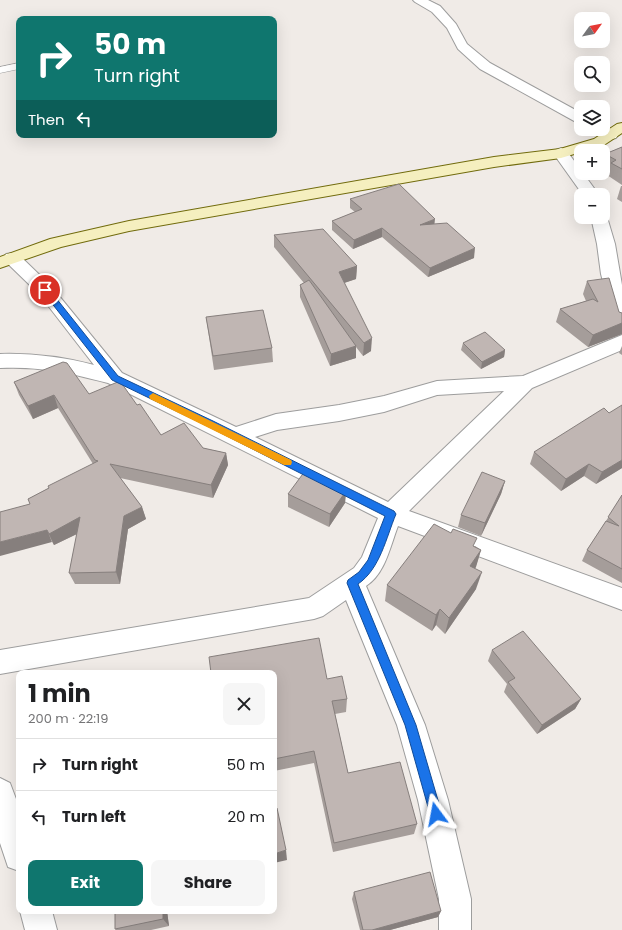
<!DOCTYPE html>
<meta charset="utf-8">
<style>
:root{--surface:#fff;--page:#f6f6f6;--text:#202124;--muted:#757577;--line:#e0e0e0;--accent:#0f766e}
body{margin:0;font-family:Poppins,sans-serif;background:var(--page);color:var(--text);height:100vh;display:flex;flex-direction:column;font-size:15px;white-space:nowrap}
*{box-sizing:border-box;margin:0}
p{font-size:13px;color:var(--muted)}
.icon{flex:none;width:22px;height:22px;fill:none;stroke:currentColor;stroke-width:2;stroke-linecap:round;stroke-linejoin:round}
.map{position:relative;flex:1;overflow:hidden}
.sheet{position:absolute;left:16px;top:670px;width:261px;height:244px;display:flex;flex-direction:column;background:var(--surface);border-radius:8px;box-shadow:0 4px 16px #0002}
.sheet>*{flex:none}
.top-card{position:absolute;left:16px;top:16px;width:261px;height:122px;border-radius:8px;box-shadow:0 4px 16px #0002;background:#0f766e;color:#fff;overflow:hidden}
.needle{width:26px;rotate:57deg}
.buttons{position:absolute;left:574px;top:12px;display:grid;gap:8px}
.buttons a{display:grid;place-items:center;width:36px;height:36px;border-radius:8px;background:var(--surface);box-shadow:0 4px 16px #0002;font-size:20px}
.pin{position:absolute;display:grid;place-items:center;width:34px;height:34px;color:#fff;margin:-17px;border:2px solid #fff;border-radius:50%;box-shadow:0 1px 4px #0007}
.me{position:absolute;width:44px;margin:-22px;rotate:347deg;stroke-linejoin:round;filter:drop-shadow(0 0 3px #0008)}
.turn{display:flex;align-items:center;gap:14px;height:84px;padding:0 12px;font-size:18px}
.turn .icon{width:52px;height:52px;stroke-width:2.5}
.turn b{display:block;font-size:28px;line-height:34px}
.then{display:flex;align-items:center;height:38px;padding:0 12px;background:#0003;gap:8px;font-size:15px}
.round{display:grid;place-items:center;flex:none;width:42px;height:42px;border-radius:8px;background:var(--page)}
.head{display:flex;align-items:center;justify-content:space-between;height:68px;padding:0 12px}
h1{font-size:24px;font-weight:700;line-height:30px}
.action{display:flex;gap:8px;margin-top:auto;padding:8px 12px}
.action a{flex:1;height:46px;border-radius:8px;background:var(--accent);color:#fff;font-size:16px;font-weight:700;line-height:46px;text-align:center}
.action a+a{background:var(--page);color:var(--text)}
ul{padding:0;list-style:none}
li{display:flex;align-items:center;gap:12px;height:52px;padding:0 12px;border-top:1px solid var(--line)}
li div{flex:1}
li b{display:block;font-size:15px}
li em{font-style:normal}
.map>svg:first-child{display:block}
</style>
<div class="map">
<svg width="622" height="930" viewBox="0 0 622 930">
<rect width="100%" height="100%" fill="#f0ebe7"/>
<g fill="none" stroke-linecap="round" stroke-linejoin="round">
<!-- lane casing -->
<g stroke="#9d9d9d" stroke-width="1">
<polygon id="lane" points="19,63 19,69 0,73 0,67"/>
</g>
<!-- street casing -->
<g stroke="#9d9d9d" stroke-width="2">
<g id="street">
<polygon points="413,0 428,0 440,6 456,24 467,44 490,63 581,113 581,123 576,122 480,69 458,49 447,28 432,12 415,2"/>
<path d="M603,125L616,132L618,135L616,138C608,140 598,136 593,129H603Z"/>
<polygon points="561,148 566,150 581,170 581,173 583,173 599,195 583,195 553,153 556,150"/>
<polygon points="603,213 607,217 615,244 622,285 622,326 615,324 613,320 601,274 597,244 591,217 603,217"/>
<path d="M12,253L18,254L51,286L122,373L236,427L276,414L339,405L384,396L437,381L523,376L622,335V350L532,388L409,511L622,588V610L398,526C390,547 385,574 366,586L425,725L448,800L471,899V930H439V899L418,800L397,725L346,600L323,616L314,619L0,674V650L309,598L354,568L362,557L378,518L108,383C70,373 40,366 0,368V354C32,353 63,357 94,365L39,294L6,262L3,258L6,254ZM504,391L388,502L255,437L277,430L339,421L384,412L437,395Z"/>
<polygon points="0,778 10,783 19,807 19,871 8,867 0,843"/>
<polygon points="20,911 52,911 57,930 25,930"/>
</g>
</g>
<!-- secondary casing -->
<g stroke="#716b0d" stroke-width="2">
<polygon id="secondary" points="622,123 622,133 604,145 561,158 494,167 129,231 61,247 0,268 0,257 50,239 129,221 494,157 560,149 594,139 617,124"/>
</g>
<!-- lane -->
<use href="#lane" fill="#fff" fill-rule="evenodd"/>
<!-- street -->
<use href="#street" fill="#fff" fill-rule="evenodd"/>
<!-- secondary -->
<use href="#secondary" fill="#f5efbf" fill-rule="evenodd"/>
</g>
<!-- wall -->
<g fill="#a59d9a">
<polygon points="622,147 622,185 607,175 609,171 603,167 603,161 605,154"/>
<polygon points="621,186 622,186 622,202 617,199"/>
<polygon points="350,199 434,224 474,258 428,277 382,237 353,249 332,230 332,221 355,212 350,208"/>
<polygon points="274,235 357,266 356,279 344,283 371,351 363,356 356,347 356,358 330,366 300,297 300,285 304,283 274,247"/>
<polygon points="587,281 619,312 622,313 622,334 588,347 556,322 560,309 586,301 583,294"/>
<polygon points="206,317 272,348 273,362 214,370"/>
<polygon points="463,343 505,350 504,357 481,369 461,350"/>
<polygon points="622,346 622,355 619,353"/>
<polygon points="14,382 89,394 137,405 161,435 203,448 226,453 228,465 213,498 120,478 142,507 146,519 128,529 120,584 75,584 69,573 77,534 54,545 28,499 49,488 93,464 58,408 33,419 19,395"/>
<polygon points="609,413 622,468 596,484 584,476 561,491 530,464 534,452"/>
<polygon points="505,481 501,494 481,536 458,527 461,515"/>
<polygon points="346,491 345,503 329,527 288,507 288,494"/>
<polygon points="622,495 622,583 582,561 587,550 606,521"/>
<polygon points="475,546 481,550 475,569 476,589 445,634 436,625 432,631 385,601 387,585"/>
<polygon points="492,650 581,699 575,709 537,734 504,692 507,684 488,661"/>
<polygon points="274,673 347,699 346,712 335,714 348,773 417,824 414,834 333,852 314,763 274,771"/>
<polygon points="354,892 441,911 438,917 390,930 360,930 352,899"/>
<polygon points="115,911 167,911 169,926 151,930 116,930 115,929"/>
</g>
<!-- shaded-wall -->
<g fill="#867f7d">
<polygon points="435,219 434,228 420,225"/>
<polygon points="382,228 382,237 353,249 354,240"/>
<polygon points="475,248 474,258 428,277 430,268"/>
<polygon points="357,266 356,279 338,285 339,272"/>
<polygon points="622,323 622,334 588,347 593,335"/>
<polygon points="372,338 371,351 363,356 364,343"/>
<polygon points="356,346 356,358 330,366 331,354"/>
<polygon points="505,350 504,357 481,369 482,362"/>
<polygon points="54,395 58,408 33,419 28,406"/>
<polygon points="226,453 228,465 213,498 211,485"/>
<polygon points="622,460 622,468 596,484 602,472"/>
<polygon points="589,464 584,476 561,491 566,479"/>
<polygon points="505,481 501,494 481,536 485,523"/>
<polygon points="346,491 345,503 329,527 330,514"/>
<polygon points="142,507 146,519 128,529 120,584 116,572 124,516"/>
<polygon points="80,517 85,530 54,545 49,534"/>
<polygon points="47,530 52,542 0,556 0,542"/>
<polygon points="481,550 476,567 465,582 470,566"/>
<polygon points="482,572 476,589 445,634 449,618"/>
<polygon points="440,609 436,625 432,631 436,615"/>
<polygon points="581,699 575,709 537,734 542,725"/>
<polygon points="286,850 287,860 274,863 274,854"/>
<polygon points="163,911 167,911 169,926 163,919"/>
<polygon points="441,911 438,917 390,930 372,930"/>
</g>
<!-- building -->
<g fill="#c0b6b3" stroke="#867f7d">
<polygon points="622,147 622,169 611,163 616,160 605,154"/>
<polygon points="399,184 435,219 420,225 447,223 475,248 430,268 382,228 354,240 332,221 362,209 350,199"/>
<polygon points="323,229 357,266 339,272 372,338 364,343 274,235"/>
<polygon points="609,278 619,312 622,313 622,323 593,335 560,309 593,299 598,302 587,281"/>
<polygon points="309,280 356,346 331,354 300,285"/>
<polygon points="263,310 272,348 213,356 206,317"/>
<polygon points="485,332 505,350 482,362 463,343"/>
<polygon points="63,362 67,363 89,394 120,381 137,405 140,404 161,435 184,423 203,448 226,453 211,485 110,464 142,507 124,516 116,572 69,573 80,517 49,534 47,530 0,542 0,512 30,504 28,499 49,488 48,486 98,461 95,460 54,395 28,406 14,382"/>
<polygon points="622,405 622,460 602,472 589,464 566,479 534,452 604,408 609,413"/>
<polygon points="305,471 346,491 330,514 288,494"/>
<polygon points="482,472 505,481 485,523 461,515"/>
<polygon points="622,495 622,569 587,550 606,521 619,526 608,517"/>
<polygon points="434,524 451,533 453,529 477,538 473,546 481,550 470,566 482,572 449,618 440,609 436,615 387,585"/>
<polygon points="523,631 581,699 542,725 508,682 515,678 492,650"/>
<polygon points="319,638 327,679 342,676 347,699 332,701 348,773 400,762 417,824 334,843 314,751 274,759 274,673 211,673 209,657"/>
<polygon points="277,808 286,850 274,854 274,809"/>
<polygon points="430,872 441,911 372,930 363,930 354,892"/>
<polygon points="115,911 163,911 163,919 115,929"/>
</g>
<!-- route -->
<path fill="#1a73e8" stroke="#114b97" d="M43,288H48L118,376L213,421L394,511L396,514C386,538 380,569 358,584L416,725L442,814L440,818L436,820L431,818L430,814L405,725L347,583L348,580L359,572L368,560L385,516L207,426L112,380L43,292Z"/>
<!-- slow -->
<polygon fill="#f59e0b" points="153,393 291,460 292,462 291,465 284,465 150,399 149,396"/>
</svg>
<div class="buttons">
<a><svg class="needle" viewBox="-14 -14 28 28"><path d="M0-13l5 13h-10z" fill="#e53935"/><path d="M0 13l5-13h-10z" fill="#757577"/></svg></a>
<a><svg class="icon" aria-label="search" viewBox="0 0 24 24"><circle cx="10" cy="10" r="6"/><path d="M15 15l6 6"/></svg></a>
<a><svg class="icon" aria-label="layers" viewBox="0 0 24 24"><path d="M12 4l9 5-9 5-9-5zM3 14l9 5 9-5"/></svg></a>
<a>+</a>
<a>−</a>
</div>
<div class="pin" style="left:45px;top:290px;background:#d93025"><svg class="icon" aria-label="arrive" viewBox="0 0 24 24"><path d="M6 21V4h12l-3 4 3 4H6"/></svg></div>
<svg class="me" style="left:436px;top:814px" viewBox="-20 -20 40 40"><path d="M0-17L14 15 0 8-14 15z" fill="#1a73e8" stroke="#fff" stroke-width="4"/></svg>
<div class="top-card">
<div class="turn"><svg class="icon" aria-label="right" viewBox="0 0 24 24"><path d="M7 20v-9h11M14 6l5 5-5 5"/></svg><div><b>50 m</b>Turn right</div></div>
<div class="then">Then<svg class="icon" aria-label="left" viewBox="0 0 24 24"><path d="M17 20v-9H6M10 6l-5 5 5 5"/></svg></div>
</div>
<section class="sheet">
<div class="head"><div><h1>1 min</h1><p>200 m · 22:19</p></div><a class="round"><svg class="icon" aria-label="close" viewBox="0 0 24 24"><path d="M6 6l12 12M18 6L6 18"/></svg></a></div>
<ul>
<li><svg class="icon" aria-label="right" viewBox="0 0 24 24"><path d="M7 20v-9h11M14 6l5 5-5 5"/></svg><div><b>Turn right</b></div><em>50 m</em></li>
<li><svg class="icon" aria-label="left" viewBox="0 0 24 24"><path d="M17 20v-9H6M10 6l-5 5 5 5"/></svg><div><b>Turn left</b></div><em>20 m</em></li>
</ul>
<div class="action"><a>Exit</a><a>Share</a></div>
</section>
</div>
